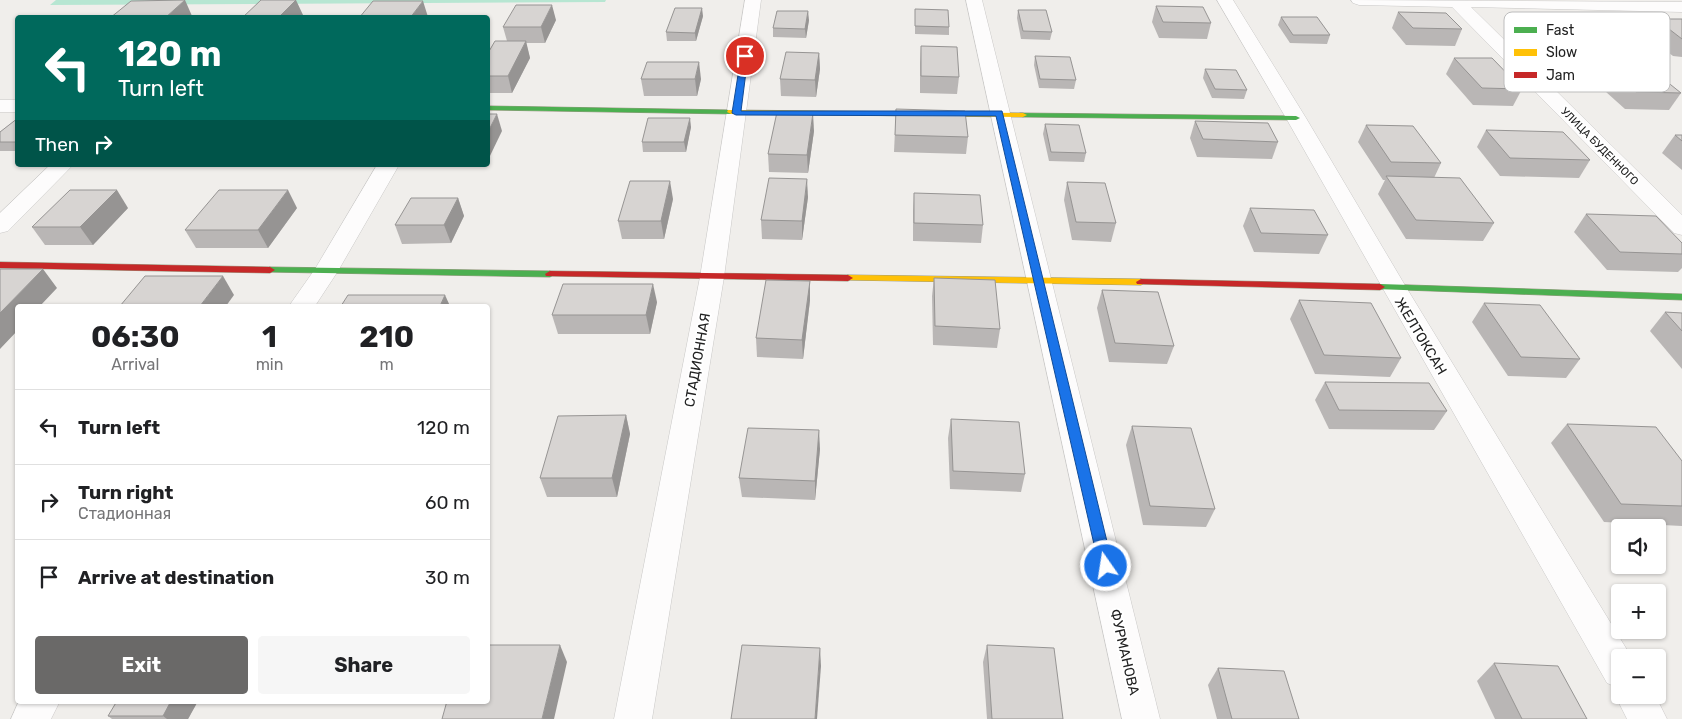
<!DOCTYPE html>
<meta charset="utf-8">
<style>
:root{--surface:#fff;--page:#f6f6f6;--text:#202124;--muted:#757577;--line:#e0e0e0;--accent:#6a6968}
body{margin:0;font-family:Rubik,sans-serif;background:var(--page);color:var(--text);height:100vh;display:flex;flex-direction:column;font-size:19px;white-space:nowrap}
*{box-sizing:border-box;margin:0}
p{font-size:16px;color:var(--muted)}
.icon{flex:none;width:28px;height:28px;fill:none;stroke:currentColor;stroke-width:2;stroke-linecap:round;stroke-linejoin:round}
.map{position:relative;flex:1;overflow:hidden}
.sheet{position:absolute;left:15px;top:304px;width:475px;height:400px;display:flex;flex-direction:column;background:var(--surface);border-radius:5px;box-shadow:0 1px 4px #0004}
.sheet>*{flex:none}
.top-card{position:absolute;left:15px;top:15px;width:475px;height:152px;border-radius:5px;box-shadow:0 1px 4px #0004;background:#00695c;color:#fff;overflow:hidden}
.controls{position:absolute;left:1611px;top:519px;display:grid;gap:10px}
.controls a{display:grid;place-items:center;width:55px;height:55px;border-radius:5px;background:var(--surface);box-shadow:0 1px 4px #0004;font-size:25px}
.pin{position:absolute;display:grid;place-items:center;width:42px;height:42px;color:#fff;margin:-21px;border:2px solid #fff;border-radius:50%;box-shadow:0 1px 5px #0007}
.me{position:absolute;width:55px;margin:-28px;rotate:347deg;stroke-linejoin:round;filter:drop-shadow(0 0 4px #0008)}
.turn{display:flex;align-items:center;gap:18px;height:105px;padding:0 20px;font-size:22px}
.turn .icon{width:65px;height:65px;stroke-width:2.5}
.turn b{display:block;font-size:35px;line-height:42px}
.then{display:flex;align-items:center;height:48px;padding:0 20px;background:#0003;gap:10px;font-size:19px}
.eta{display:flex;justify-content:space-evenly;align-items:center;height:85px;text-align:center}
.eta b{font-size:30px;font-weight:700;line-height:35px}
.cta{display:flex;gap:10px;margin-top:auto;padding:10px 20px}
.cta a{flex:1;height:58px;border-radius:5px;background:var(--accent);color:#fff;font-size:20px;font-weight:700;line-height:58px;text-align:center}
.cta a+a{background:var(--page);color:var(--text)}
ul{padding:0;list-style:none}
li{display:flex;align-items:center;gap:15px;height:75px;padding:0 20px;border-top:1px solid var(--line)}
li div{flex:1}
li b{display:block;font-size:19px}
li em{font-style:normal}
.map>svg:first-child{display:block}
</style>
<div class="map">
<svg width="1682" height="719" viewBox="0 0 1682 719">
<rect width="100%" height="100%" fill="#f0eeeb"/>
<!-- pitch -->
<polygon fill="#b7e6d2" points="56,0 606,0 605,2 50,5"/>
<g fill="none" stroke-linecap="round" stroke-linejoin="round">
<!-- street casing -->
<g stroke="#c9c8c7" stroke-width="1">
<g id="street">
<polygon points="745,0 761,0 724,277 652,719 614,719 700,277"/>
<polygon points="966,0 982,0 1160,719 1122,719"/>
<polygon points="1217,0 1233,0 1306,118 1406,287 1632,658 1620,658 1620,695 1655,695 1667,719 1627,719 1615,695 1618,688 1607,683 1286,118"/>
<polygon points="1351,0 1682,2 1682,12 1471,7 1682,215 1682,235 1674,233 1452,7 1359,5 1353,3"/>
<rect x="0" y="100" width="18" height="12"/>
<polygon points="50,165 73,165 8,231 0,233 0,213"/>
<polygon points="377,165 399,165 338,271 315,306 289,306 315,269"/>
<polygon points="19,701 60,701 51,719 11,719"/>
</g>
</g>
<!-- fast casing -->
<g stroke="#999a82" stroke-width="1">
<g id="fast">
<polygon points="488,106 731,110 735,112 731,114 488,110"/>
<polygon points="1020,113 1296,116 1300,118 1296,120 1023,117 1019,115"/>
<polygon points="270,267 550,271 555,274 550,277 266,272 265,270"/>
<polygon points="1380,284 1682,294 1682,300 1376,289 1375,287 1376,285"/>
</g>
</g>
<!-- slow casing -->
<g stroke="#999a82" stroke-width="1">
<g id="slow">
<polygon points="728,110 1023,113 1027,115 1023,117 731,114 727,112"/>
<polygon points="848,275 1141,279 1146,282 1141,285 844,280 843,278"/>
</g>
</g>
<!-- jam casing -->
<g stroke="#999a82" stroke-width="1">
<g id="jam">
<polygon points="0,262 270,267 275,270 270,273 0,268"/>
<polygon points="550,271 848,275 853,278 848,281 546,276 545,274"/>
<polygon points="1141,279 1380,284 1385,287 1380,290 1137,284 1136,282"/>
</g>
</g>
<!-- street -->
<use href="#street" fill="#fdfcfc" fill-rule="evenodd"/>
<!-- fast -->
<use href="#fast" fill="#4caf50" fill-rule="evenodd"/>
<!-- slow -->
<use href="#slow" fill="#ffc107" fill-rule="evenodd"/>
<!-- jam -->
<use href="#jam" fill="#c62828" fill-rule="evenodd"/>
</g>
<!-- wall -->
<g fill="#b9b6b5">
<polygon points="1156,6 1211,23 1207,39 1159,38 1152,22"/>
<polygon points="915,9 949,27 949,35 915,34"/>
<polygon points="1018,10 1052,32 1050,40 1021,39 1017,18"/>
<polygon points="1398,12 1462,29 1455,46 1406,45 1392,28"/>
<polygon points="1538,14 1604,39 1594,55 1555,54 1529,30"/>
<polygon points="703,16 696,41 667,41 666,32"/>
<polygon points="1281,17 1330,35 1327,44 1290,43 1278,25"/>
<polygon points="1656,19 1682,19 1682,57 1673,56 1645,35"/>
<polygon points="556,20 545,43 526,43 530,58 512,93 488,93 488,53 507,41 503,27"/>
<polygon points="809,20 806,38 773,37 773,28"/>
<polygon points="921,46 959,77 957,94 920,93 920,63"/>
<polygon points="819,53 820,69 816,97 781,96 780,79"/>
<polygon points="1035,56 1076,80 1074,89 1039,88 1034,65"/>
<polygon points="1454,58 1522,89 1513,106 1473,105 1446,74"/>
<polygon points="1606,66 1681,93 1669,110 1625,109 1596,83"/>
<polygon points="1205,69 1247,90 1244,99 1212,98 1203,78"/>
<polygon points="641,79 701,79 697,96 644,96"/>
<polygon points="896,109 968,137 966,154 894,152"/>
<polygon points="18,118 18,151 0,151 0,132"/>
<polygon points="1195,121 1278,142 1272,159 1197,157 1190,138"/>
<polygon points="1045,124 1086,153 1084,162 1049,161 1043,134"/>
<polygon points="1366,125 1441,163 1434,178 1494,223 1483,241 1406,239 1378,194 1385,180 1383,180 1358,142"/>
<polygon points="691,127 686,152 643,152 642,142"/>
<polygon points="1486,130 1590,160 1579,178 1500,176 1477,147"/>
<polygon points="814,131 808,173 769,172 768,154"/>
<polygon points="1675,135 1682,135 1682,170 1662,153"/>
<polygon points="122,165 176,165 174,167 123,167"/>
<polygon points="1067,182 1116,223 1111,242 1072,240 1064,200"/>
<polygon points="914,193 983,225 981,243 913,241 913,211"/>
<polygon points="808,197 802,240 762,239 761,220"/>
<polygon points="458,198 464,216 451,243 402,244 395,225"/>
<polygon points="673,199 664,239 622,239 618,221"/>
<polygon points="128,208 93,245 45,245 32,227"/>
<polygon points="297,208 268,248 196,248 185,230"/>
<polygon points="1250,208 1328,235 1319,254 1254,252 1243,226"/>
<polygon points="1586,214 1682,243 1682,268 1678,272 1607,270 1574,232"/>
<polygon points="934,278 1000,329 997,348 933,345 932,296"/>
<polygon points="810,281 810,300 803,359 757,357 756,338"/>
<polygon points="1102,290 1174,346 1167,364 1109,362 1097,308"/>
<polygon points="1299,300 1401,358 1390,377 1315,374 1290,319"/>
<polygon points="657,302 650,334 558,334 552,315"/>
<polygon points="1484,303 1580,359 1566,378 1508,376 1472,322"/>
<polygon points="1665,312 1682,313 1682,369 1650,331"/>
<polygon points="1325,382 1447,411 1434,430 1329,429 1315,400"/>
<polygon points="626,415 630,434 617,497 547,497 540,478"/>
<polygon points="951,419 1025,474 1021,492 950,489 948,438"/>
<polygon points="1567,424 1682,461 1682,526 1604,522 1551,443"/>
<polygon points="1132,426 1215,509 1206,527 1143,525 1126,445"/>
<polygon points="820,449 815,500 742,497 739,478"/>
<polygon points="987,645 1063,719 987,719 983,662"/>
<polygon points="1494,663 1587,719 1495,719 1477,681"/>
<polygon points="1218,668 1299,719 1217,719 1208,685"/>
<polygon points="198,701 188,719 112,719 108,716"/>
</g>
<!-- shaded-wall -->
<g fill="#969493">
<polygon points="185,0 192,16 191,18 165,18"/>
<polygon points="296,0 303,15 301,18 278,18"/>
<polygon points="423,1 428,17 427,18 410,18"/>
<polygon points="552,5 556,20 545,43 541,27"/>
<polygon points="702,8 703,16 696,41 695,33"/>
<polygon points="808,11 809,20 806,38 805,29"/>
<polygon points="526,41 530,58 512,93 508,76"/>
<polygon points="819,53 820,69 816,97 815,80"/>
<polygon points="699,62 701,79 697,96 695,79"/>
<polygon points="813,113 814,131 808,173 807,155"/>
<polygon points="497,114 502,131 488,160 488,132"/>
<polygon points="690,118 691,127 686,152 684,142"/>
<polygon points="807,179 808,197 802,240 802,221"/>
<polygon points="670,181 673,199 664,239 661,221"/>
<polygon points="117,190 128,208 93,245 80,227"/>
<polygon points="288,190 297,208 268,248 258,230"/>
<polygon points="458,198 464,216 451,243 444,225"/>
<polygon points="43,269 57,288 40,306 18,306 18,330 0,349 0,313"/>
<polygon points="223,276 234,295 226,306 200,306"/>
<polygon points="810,281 810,300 803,359 802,340"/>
<polygon points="653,284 657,302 650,334 646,315"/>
<polygon points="445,295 450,306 440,306"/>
<polygon points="626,415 630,434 617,497 612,478"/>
<polygon points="819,430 820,449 815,500 815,481"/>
<polygon points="560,645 567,662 554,719 542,719"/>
<polygon points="820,648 821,666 817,719 815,719"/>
<polygon points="171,701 198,701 188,719 167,719 163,716"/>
</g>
<!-- building -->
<g fill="#d7d4d2" stroke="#969493">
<polygon points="185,0 165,18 110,18 131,1"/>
<polygon points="261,0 296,0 278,18 242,18"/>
<polygon points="373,1 423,1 410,18 359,18"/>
<polygon points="516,5 552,5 541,27 503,27"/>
<polygon points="1156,6 1203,7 1211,23 1163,22"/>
<polygon points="675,8 702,8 695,33 666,32"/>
<polygon points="915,9 948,10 949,27 915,26"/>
<polygon points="1018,10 1046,10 1052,32 1023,31"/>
<polygon points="777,11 808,11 805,29 773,28"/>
<polygon points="1398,12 1446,13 1462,29 1413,28"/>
<polygon points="1281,17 1317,17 1330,35 1293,35"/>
<polygon points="1656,19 1682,19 1682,39"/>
<polygon points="495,41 526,41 508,76 488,76 488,53"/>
<polygon points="921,46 957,47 959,77 921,76"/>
<polygon points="786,52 819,53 815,80 780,79"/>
<polygon points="1035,56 1070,57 1076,80 1040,79"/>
<polygon points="1454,58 1492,58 1522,89 1482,88"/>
<polygon points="647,62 699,62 695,79 641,79"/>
<polygon points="1606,66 1650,68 1681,93 1636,92"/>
<polygon points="1205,69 1236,70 1247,90 1215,89"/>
<polygon points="896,109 965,111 968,137 895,135"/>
<polygon points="777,112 813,113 807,155 768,154"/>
<polygon points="488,114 497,114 488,132"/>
<polygon points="18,118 18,142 0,142 0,132"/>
<polygon points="648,118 690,118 684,142 642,142"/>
<polygon points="1195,121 1268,123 1278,142 1203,139"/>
<polygon points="1045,124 1079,125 1086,153 1051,152"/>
<polygon points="1366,125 1413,126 1441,163 1391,162"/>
<polygon points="1486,130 1563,132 1590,160 1510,158"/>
<polygon points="1675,135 1682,135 1682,141"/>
<polygon points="1386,176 1460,178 1494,223 1416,220"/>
<polygon points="769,178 807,179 802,221 761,220"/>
<polygon points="630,181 670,181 661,221 618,221"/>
<polygon points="1067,182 1105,183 1116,223 1076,222"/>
<polygon points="70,190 117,190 80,227 32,227"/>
<polygon points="219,190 288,190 258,230 185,230"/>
<polygon points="914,193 980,195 983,225 914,223"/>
<polygon points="411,198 458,198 444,225 395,225"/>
<polygon points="1250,208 1314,210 1328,235 1261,233"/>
<polygon points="1586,214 1656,216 1682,243 1682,254 1620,252"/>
<polygon points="0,269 43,269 0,313"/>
<polygon points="145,276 223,276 200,306 120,306"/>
<polygon points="934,278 995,280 1000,329 935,326"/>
<polygon points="766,280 810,281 802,340 756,338"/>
<polygon points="563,284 653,284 646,315 552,315"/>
<polygon points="1102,290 1158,292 1174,346 1115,343"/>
<polygon points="348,295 445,295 440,306 341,306"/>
<polygon points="1299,300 1371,303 1401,358 1324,355"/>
<polygon points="1484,303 1540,305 1580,359 1521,357"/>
<polygon points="1665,312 1682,313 1682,331"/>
<polygon points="1325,382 1429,383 1447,411 1339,410"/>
<polygon points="626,415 612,478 540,478 558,416"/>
<polygon points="951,419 1019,422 1025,474 953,471"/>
<polygon points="1567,424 1656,427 1682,461 1682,506 1621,504"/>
<polygon points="1132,426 1191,428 1215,509 1150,506"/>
<polygon points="748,428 819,430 815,481 739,478"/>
<polygon points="488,645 560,645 542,719 442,719 447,701 488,701"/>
<polygon points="742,645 820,648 815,719 731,719"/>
<polygon points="987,645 1054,648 1063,719 992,719"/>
<polygon points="1494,663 1558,666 1587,719 1522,719"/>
<polygon points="1218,668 1284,671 1299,719 1232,719"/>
<polygon points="117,701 171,701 163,716 108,716"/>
</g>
<!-- route -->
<polygon fill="#1a73e8" stroke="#114b97" points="745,54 748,56 741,111 1002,111 1113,566 1111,571 1106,572 1101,571 1099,566 996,116 736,115 732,113 741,56"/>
<g text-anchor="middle" stroke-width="4" stroke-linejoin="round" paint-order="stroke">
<!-- far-street labels -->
<g font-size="11" fill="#222" stroke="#fff">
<text transform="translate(1600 146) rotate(45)" y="4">УЛИЦА БУДЕННОГО</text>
</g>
<!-- street labels -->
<g font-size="14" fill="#222" stroke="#fff">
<text transform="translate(1421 336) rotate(59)" y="5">ЖЕЛТОКСАН</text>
<text transform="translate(697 360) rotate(-80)" y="5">СТАДИОННАЯ</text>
<text transform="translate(1125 652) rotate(77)" y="5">ФУРМАНОВА</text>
</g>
</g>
<!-- legend -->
<rect x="1504" y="12" width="166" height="80" rx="8" fill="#fff" stroke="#bdbdbd" stroke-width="1"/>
<rect x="1514" y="27" width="23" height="6" fill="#4caf50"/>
<rect x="1514" y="49" width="23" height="7" fill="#ffc107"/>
<rect x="1514" y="72" width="23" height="6" fill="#c62828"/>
<g font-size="14" fill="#222">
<text x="1546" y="35">Fast</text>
<text x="1546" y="57">Slow</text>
<text x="1546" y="80">Jam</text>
</g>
</svg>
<div class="controls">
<a><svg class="icon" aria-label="sound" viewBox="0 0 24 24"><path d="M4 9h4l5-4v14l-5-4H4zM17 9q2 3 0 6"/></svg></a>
<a>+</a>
<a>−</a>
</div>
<div class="pin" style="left:745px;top:56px;background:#d93025"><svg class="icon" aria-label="arrive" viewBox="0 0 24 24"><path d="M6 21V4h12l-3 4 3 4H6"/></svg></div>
<svg class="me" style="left:1106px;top:566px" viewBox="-20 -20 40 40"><circle r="17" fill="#1a73e8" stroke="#fff" stroke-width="3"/><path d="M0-11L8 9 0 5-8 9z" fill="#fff"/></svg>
<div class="top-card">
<div class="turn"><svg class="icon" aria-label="left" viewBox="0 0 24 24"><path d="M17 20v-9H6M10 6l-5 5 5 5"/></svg><div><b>120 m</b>Turn left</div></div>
<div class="then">Then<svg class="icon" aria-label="right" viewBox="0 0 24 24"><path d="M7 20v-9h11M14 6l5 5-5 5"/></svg></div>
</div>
<section class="sheet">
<div class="eta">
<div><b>06:30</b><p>Arrival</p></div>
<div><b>1</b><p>min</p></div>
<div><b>210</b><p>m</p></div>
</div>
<ul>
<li><svg class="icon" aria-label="left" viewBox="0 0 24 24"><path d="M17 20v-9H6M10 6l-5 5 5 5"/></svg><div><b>Turn left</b></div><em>120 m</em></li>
<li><svg class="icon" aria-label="right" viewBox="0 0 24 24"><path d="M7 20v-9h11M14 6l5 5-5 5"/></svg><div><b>Turn right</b><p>Стадионная</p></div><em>60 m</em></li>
<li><svg class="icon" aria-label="arrive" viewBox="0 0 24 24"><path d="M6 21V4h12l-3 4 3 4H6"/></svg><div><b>Arrive at destination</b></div><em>30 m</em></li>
</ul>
<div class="cta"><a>Exit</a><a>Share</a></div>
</section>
</div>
